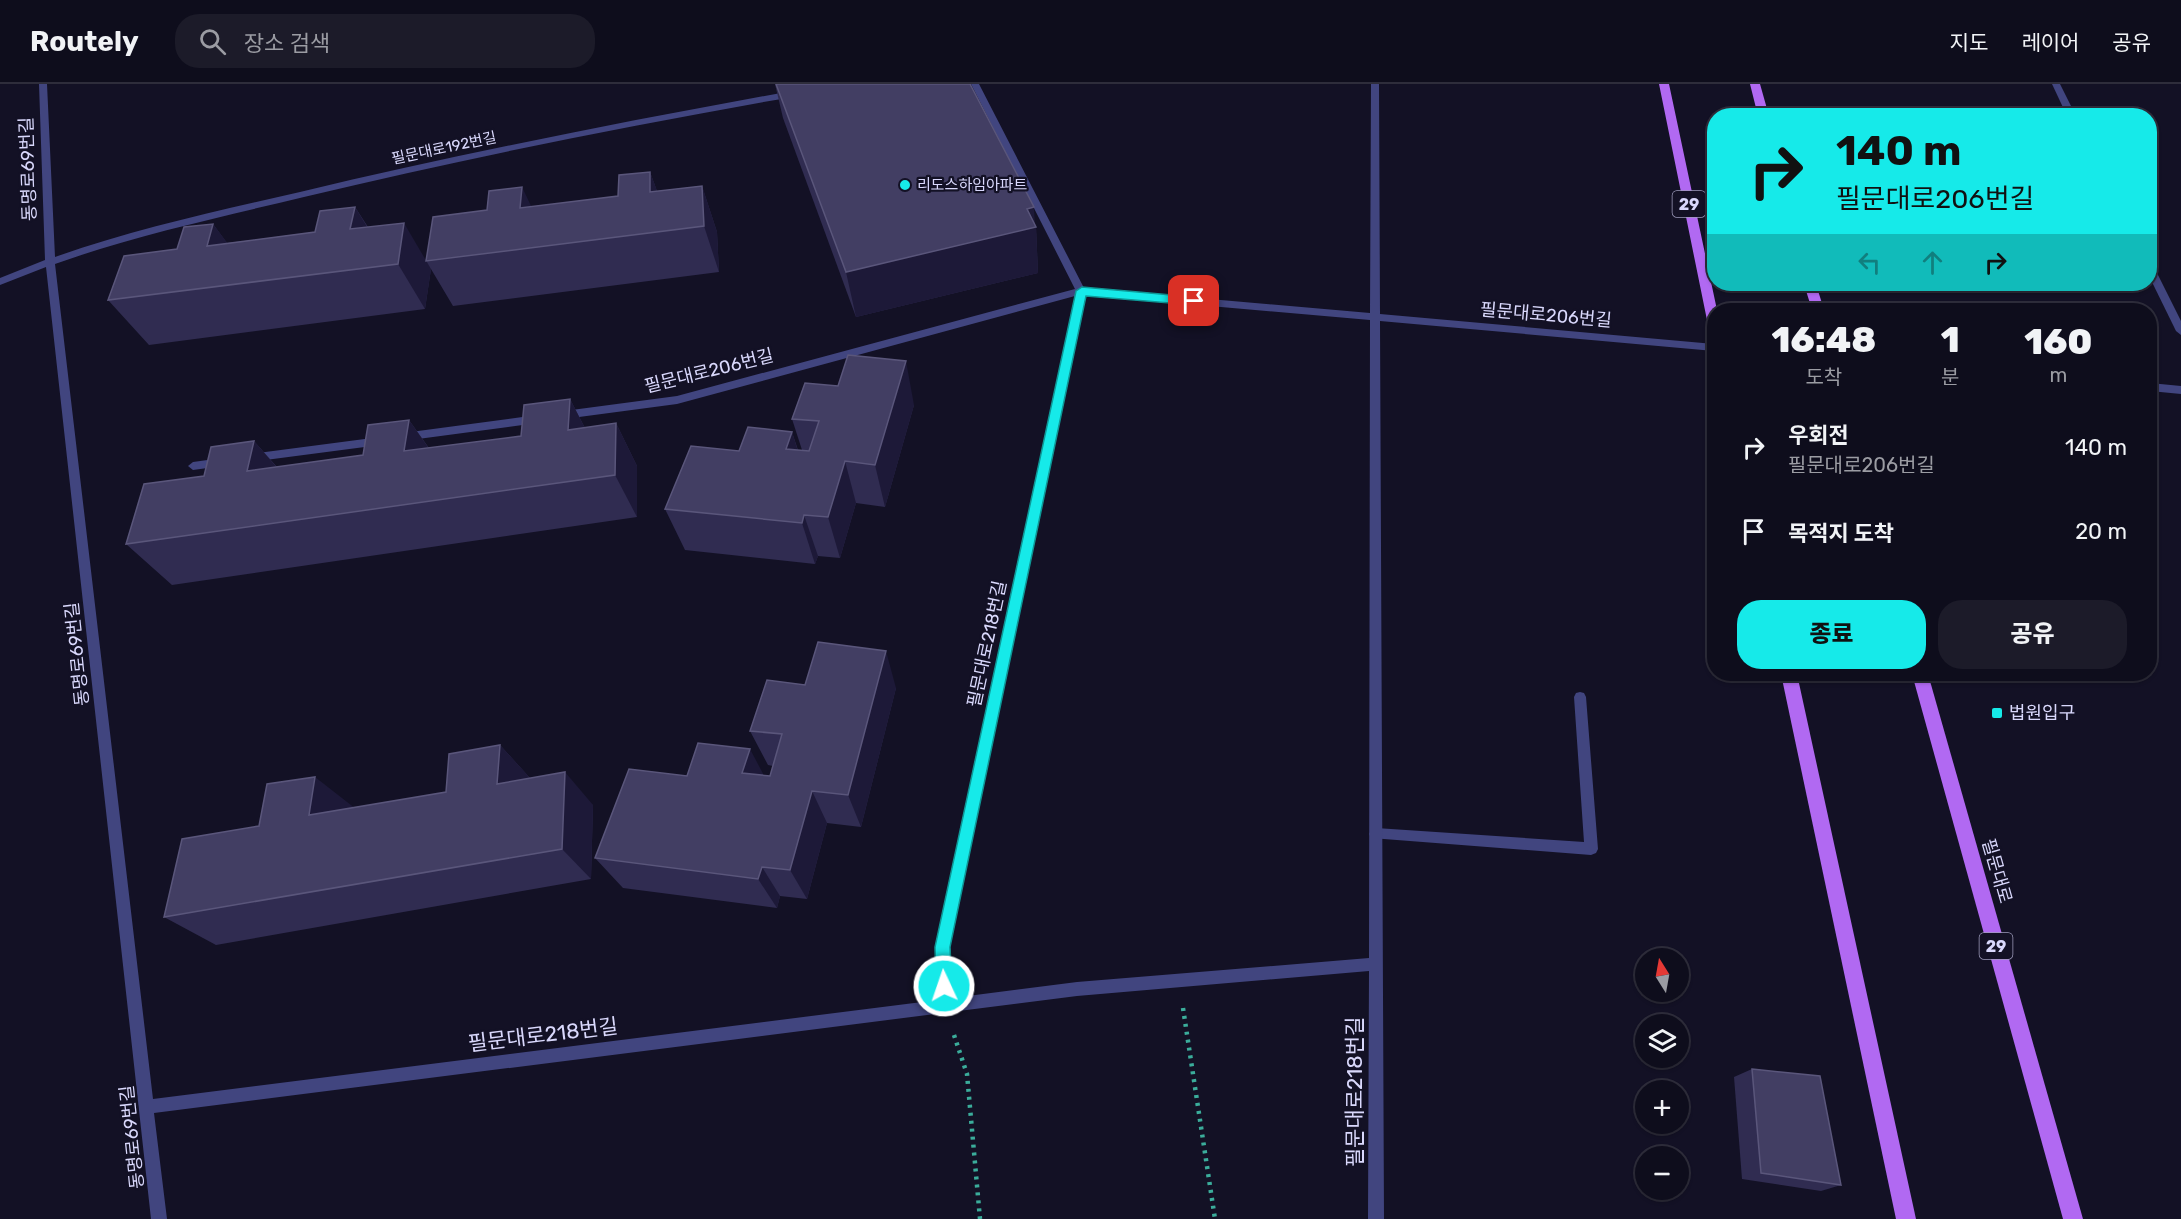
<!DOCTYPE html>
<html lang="ko">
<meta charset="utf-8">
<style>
:root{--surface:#0e0d1c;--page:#1c1b29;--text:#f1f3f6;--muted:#9b9ca3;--line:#2e2d3b;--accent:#16eae9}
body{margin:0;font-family:Rubik,"Noto Sans KR",sans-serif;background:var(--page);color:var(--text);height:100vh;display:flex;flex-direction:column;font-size:22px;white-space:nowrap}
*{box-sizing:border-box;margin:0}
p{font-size:20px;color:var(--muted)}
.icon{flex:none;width:33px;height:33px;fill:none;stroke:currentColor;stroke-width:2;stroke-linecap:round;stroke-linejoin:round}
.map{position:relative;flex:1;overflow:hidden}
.panel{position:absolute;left:1707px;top:219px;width:450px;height:378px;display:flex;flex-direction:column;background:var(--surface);border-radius:24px;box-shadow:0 2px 4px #0004,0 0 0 2px var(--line)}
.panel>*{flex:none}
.banner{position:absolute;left:1707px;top:24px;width:450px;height:183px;border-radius:24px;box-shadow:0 2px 4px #0004,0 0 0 2px var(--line);background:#16eae9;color:#111;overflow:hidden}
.needle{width:39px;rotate:349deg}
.buttons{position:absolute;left:1635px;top:864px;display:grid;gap:12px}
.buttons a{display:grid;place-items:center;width:54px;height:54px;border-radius:50%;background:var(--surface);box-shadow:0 2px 4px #0004,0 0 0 2px var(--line);font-size:30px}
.pin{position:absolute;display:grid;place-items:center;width:51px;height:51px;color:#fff;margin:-26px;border-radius:12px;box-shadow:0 3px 9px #0006}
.me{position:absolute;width:66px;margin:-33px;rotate:357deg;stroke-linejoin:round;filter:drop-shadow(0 0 4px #0008)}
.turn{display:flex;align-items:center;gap:21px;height:126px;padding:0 30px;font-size:27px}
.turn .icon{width:78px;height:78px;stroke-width:2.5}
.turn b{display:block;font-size:42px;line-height:51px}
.lanes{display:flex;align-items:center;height:57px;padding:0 30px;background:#0003;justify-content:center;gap:30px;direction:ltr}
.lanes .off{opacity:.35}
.eta{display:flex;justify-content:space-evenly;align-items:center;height:102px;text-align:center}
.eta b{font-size:36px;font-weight:800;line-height:42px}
.primary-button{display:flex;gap:12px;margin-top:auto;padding:12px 30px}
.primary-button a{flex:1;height:69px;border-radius:24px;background:var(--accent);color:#111;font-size:24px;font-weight:800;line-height:69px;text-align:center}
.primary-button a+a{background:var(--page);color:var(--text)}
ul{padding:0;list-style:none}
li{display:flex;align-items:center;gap:18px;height:84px;padding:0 30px}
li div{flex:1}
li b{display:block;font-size:22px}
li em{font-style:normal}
header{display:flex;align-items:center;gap:36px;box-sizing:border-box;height:84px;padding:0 30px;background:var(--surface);border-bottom:2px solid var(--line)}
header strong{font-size:28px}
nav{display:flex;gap:33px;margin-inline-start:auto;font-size:21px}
.search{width:420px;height:54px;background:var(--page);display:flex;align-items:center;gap:15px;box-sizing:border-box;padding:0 21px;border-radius:24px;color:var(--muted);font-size:22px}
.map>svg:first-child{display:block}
</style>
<header>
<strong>Routely</strong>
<div class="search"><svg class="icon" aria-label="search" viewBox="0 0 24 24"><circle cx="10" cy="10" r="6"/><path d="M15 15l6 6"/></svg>장소 검색</div>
<nav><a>지도</a><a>레이어</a><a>공유</a></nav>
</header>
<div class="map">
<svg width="2181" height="1135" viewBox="0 0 2181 1135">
<rect width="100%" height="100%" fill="#131125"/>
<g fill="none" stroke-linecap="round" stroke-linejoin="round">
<!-- path -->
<g stroke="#3bad9b" stroke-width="4.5" stroke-dasharray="3 5" stroke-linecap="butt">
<polyline points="1183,924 1215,1135"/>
<polyline points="954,951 967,990 980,1135"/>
</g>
<!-- service -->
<polygon fill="#41457f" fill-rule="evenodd" points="1580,608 1584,609 1586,613 1598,765 1596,769 1591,771 1371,754 1369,750 1371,746 1376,744 1584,758 1574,613 1576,609"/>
<!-- minor -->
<g fill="#41457f" fill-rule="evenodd">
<path d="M39,0H47L55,173C134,145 217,127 300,108C463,69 627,37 792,7L796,10L792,13C628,42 466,74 304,113C221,133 136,151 55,180L153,1015L938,916L936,863L1075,212L677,320L564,335L559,331L564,327L677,312L1075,205L971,0H979L1084,204L1370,229L1371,0H1379L1380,230L1714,260V267L1380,237L1384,1135H1368L1369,887L1077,912L154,1029L167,1135H151L46,183L0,201V194L45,176ZM1085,211L1370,236L1369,874L1077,898L952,914L950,863Z"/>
<polygon points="2052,0 2060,0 2076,32 2067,32"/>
<polygon points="2150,182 2155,185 2181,237 2181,251 2176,247 2150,194"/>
<polygon points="2150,299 2181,302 2181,310 2150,307"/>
<polygon points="537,331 542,335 537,339 403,357 398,353 403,349"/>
<polygon points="380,353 385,357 380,361 251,378 246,374 251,370"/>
<polygon points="222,374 227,378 222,382 193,386 188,382 193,378"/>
</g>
<!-- primary -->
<g fill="#b169f2" fill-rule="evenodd">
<polygon points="1659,0 1669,0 1717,226 1714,226 1714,245 1708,241"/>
<polygon points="1750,0 1760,0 1769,32 1758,32"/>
<polygon points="1804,200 1816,200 1824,226 1812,226"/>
<polygon points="1781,590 1797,590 1916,1135 1896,1135"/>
<polygon points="1912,590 1928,590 2083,1135 2063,1135"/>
</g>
</g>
<!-- wall -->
<g fill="#302c51">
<polygon points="775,0 970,0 1036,143 1038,189 856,233 783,34"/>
<polygon points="650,88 657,107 702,102 717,148 719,188 453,222 431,185 425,225 149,261 108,216 213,140 227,159 315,148 355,123 368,143 426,176 618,112"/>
<polygon points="570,315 585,344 616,339 637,382 637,433 172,501 126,460 204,392 254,357 277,383 363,371 409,336 429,364 521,352"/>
<polygon points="914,321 885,423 856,419 840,474 818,472 815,480 685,466 665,425 739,367 792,348 798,366 802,366 792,335"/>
<polygon points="805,601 896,604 861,743 827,739 807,815 780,812 777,824 623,804 595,774 687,692 770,692 773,682 768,681 750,647"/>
<polygon points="500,661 530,694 593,721 591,795 216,861 164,833 259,742 354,724 446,708"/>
<polygon points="1752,985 1841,1101 1821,1107 1742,1095 1734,993"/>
</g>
<!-- shaded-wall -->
<g fill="#1d1938">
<polygon points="650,88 667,134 650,108"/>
<polygon points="702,102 717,148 719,188 704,142"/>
<polygon points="522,103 544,149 520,124"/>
<polygon points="355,123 383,169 350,145"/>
<polygon points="1034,123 1035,143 1036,143 1038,189 856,233 846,188"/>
<polygon points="404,139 431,185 425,225 398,180"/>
<polygon points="213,140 247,185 207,162"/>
<polygon points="906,277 914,321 885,423 875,381"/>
<polygon points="570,315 592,358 568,346"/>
<polygon points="409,336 439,379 404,367"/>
<polygon points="616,339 637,382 637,433 615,391"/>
<polygon points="792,348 805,390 786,365"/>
<polygon points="254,357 291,400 247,387"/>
<polygon points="845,377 856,419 840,474 828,433"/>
<polygon points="804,431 818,472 815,480 802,439"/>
<polygon points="886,567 896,604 861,743 848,711"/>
<polygon points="500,661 531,695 497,700"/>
<polygon points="750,665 768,699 742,689"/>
<polygon points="565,688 593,721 591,795 562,765"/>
<polygon points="315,693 356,725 309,731"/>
<polygon points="812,707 827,739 807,815 790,786"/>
<polygon points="762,783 780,812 777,824 758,795"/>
</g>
<!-- building -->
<g fill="#423e63" stroke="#5a567b" stroke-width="1.5">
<polygon points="776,0 970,0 1034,123 1027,125 1036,143 846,188"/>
<polygon points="650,88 650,108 702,102 704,142 426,177 433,133 487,126 489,107 522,103 520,124 618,112 619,91"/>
<polygon points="355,123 350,145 404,139 398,180 108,216 124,172 177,165 184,143 213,140 207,162 315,148 320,127"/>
<polygon points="848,271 906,277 875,381 845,377 828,433 804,431 802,439 665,425 691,362 739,367 748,343 792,348 786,365 809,367 819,337 792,335 805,299 838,302"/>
<polygon points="570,315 568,346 616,339 615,391 126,460 144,400 204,392 211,363 254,357 247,387 363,371 368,341 409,336 404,367 521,352 524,321"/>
<polygon points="818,558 886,567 848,711 812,707 790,786 762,783 758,795 595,774 629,685 687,692 698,659 750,665 742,689 770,692 782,650 750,647 767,596 805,601"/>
<polygon points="500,661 497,700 565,688 562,765 164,833 182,755 259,742 267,700 315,693 309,731 446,708 449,670"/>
<polygon points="1752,985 1820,992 1841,1101 1761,1089"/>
</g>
<!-- route -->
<polygon fill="#16eae9" stroke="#0e9897" stroke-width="1.5" points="1082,203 1194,213 1199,217 1194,221 1086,212 950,863 952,902 950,908 944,910 939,908 936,902 935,863 1076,207"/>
<!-- markers -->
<g fill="#16eae9" stroke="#131125" stroke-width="2">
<circle cx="905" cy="101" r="6"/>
<rect x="1991" y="623" width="12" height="12" rx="3"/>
</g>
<g text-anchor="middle" stroke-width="4.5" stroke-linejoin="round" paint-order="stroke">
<!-- far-street labels -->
<g font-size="15" fill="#d9d8fc" stroke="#131125">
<text transform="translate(444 64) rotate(-12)" y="5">필문대로192번길</text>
</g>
<!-- far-poi labels -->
<g font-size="15" fill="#d9d8fc" stroke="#131125" text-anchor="start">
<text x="917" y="106">리도스하임아파트</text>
</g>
<!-- shield labels -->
<g fill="#131125" stroke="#9e9cbc" stroke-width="1.5">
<rect x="1672.5" y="107" width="33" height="26" rx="4.5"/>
<rect x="1979.5" y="849" width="33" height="26" rx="4.5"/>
</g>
<g font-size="16" font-weight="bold" fill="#d9d8fc">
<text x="1689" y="126">29</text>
<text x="1996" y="868">29</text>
</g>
<!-- street labels -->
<g font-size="18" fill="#d9d8fc" stroke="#131125">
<text transform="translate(28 85) rotate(-92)" y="6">동명로69번길</text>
<text transform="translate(1546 231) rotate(5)" y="6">필문대로206번길</text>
<text transform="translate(709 287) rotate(-14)" y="6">필문대로206번길</text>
<text transform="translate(987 560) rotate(-78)" y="6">필문대로218번길</text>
<text transform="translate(77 570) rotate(-96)" y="6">동명로69번길</text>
<text transform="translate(1997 787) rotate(74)" y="6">필문대로</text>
<text transform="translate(132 1053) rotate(-96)" y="6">동명로69번길</text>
</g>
<!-- poi labels -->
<g font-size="18" fill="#d9d8fc" stroke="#131125" text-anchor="start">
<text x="2009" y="635">법원입구</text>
</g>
<!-- near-street labels -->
<g font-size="21" fill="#d9d8fc" stroke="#131125">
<text transform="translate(543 951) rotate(-7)" y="7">필문대로218번길</text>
<text transform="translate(1355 1008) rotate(-90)" y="7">필문대로218번길</text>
</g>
</g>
</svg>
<div class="buttons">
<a><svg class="needle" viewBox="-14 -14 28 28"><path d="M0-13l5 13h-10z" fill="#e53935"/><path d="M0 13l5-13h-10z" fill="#9b9ca3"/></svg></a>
<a><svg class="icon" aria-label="layers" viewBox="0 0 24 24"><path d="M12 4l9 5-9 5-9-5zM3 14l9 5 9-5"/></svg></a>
<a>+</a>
<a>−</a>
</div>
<div class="pin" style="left:1194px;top:217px;background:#d93025"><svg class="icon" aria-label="arrive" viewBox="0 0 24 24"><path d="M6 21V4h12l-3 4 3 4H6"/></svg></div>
<svg class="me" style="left:944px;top:902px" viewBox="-20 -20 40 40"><circle r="17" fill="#16eae9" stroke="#fff" stroke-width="3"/><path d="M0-11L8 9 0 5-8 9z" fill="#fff"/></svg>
<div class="banner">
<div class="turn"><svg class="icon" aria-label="right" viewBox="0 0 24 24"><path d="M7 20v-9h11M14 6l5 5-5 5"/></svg><div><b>140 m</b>필문대로206번길</div></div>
<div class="lanes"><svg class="icon off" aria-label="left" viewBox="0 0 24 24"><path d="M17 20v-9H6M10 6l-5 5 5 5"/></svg><svg class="icon off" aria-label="ahead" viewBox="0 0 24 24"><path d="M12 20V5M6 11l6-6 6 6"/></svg><svg class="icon" aria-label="right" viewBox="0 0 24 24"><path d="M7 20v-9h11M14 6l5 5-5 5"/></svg></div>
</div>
<section class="panel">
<div class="eta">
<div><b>16:48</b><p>도착</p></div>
<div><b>1</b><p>분</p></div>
<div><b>160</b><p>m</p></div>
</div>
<ul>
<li><svg class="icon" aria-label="right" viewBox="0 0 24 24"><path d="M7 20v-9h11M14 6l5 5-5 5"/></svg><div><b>우회전</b><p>필문대로206번길</p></div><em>140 m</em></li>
<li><svg class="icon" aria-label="arrive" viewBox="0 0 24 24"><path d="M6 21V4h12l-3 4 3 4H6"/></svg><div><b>목적지 도착</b></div><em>20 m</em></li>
</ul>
<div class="primary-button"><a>종료</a><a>공유</a></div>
</section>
</div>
